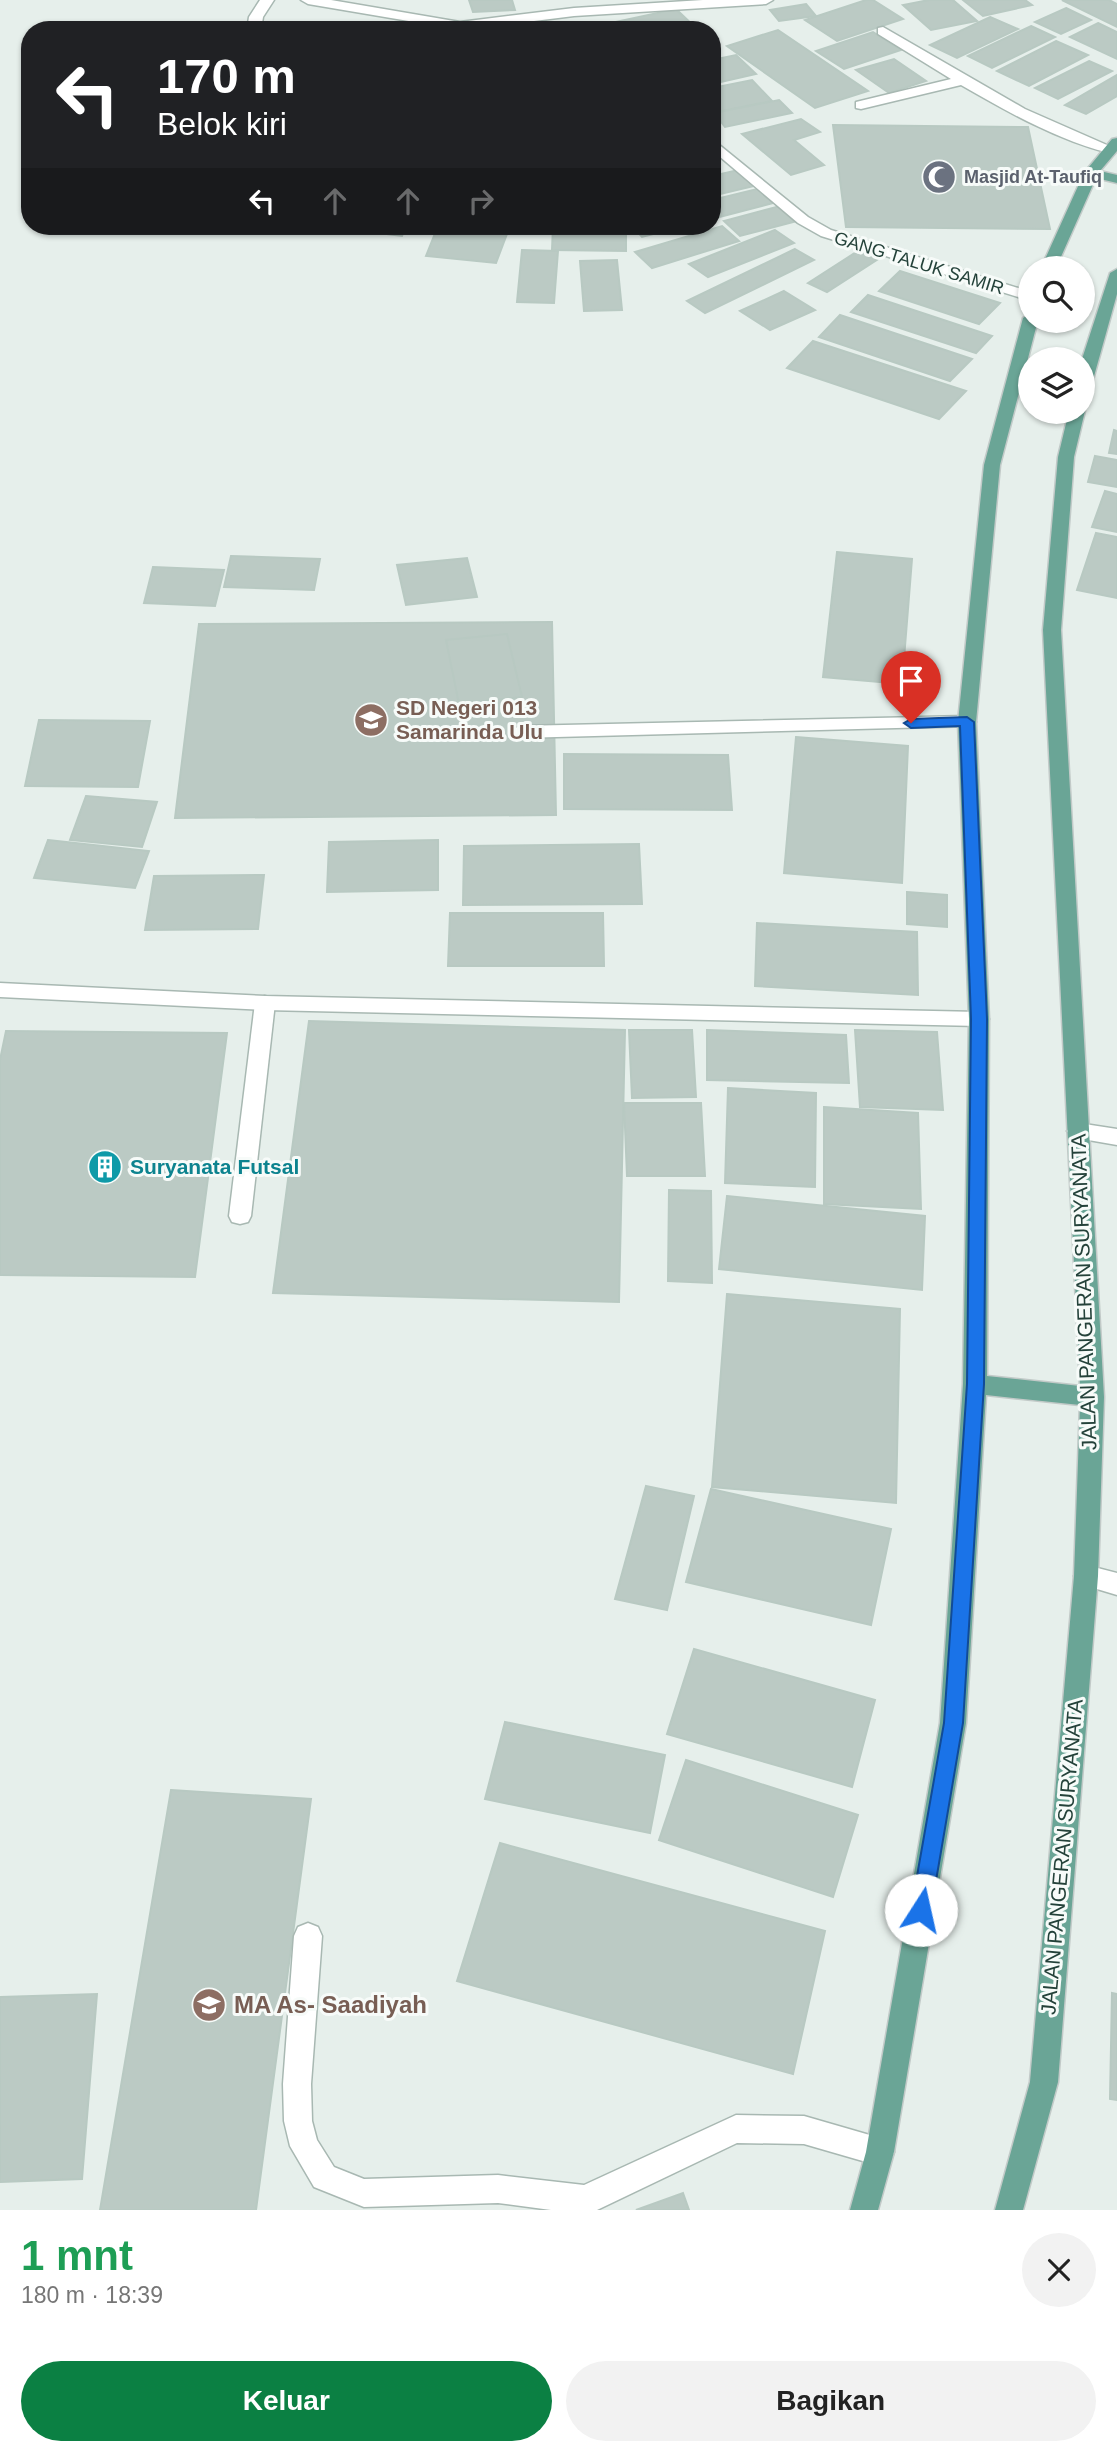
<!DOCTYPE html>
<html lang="id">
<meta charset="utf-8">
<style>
:root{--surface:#fff;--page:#f2f2f2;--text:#222;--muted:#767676;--accent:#0b8043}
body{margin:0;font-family:Arial,sans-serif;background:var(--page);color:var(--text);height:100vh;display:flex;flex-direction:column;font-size:26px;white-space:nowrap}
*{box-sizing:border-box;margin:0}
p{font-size:23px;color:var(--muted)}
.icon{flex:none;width:38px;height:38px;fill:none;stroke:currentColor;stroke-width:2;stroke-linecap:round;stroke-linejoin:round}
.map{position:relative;height:2210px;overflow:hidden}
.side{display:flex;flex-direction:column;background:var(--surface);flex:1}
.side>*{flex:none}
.banner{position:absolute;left:21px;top:21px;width:700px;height:214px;border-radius:28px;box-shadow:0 2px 5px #0004;background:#202124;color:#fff;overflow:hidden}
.buttons{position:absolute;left:1018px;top:256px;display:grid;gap:14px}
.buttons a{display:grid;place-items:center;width:77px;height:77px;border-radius:50%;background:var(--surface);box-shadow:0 2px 5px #0004;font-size:35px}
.pin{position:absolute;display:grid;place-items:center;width:60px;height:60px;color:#fff;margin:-72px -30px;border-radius:50% 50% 50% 0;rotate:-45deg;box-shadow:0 0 7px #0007}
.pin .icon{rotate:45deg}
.me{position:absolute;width:77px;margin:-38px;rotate:10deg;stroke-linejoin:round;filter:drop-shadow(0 0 5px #0008)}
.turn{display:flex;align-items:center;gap:24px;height:147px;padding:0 21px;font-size:32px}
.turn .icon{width:91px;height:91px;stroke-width:2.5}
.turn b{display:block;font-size:49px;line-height:60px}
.lanes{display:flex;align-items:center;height:66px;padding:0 21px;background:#0003;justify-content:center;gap:35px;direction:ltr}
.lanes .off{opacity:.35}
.round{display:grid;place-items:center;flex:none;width:74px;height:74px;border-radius:37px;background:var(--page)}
.summary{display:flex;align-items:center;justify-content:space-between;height:119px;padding:0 21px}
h1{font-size:42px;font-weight:700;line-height:52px;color:#1e9e55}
.cta{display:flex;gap:14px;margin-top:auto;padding:14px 21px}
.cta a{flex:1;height:80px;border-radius:42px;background:var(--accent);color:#fff;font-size:28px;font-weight:700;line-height:80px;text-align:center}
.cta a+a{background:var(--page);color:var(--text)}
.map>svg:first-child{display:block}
</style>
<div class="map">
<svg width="1117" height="2210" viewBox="0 0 1117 2210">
<rect width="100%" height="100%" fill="#e6efeb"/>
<!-- building -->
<g fill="#bbcac4" stroke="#b8c9c2" stroke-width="2">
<polygon points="469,0 512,0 515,10 473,12"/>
<polygon points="866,0 873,0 903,19 837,41 805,20"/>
<polygon points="929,0 953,0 977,21 931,30 903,5"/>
<polygon points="963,0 1025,0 1032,5 983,16"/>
<polygon points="1062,0 1109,0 1117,4 1117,27"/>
<polygon points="806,4 816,16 779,21 770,10"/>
<polygon points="1066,8 1091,20 1061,34 1035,22"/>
<polygon points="676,9 698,30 606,30 601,25"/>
<polygon points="990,17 1018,29 957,58 930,45"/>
<polygon points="204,22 246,26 244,30 199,30"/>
<polygon points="1098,23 1117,32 1117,59 1070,37"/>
<polygon points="1031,26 1055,37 992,68 968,56"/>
<polygon points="778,30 868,91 815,108 727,46"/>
<polygon points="873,32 901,50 844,69 816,51"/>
<polygon points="1056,41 1088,55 1029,86 997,71"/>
<polygon points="736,55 756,74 712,84 712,60"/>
<polygon points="894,59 926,81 889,93 856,70"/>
<polygon points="1089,61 1112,71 1058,99 1035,88"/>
<polygon points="1117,75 1117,96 1086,114 1065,105"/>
<polygon points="752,80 772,101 712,113 712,88"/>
<polygon points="779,100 792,113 725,127 714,113"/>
<polygon points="801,119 820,132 794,140 824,165 791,175 742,134"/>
<polygon points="833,125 1028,127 1050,229 846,227"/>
<polygon points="738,170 754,186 712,196 712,176"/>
<polygon points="757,189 773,203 712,219 712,200"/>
<polygon points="780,206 797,221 740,236 724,221"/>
<polygon points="321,226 406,226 402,236"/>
<polygon points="438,226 510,226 496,263 426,256"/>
<polygon points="553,226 626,226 626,251 552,250"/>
<polygon points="632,226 685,226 642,237"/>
<polygon points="722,226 739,241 652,268 635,252"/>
<polygon points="775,230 794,243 708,277 689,264"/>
<polygon points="795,249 814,260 705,313 687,301"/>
<polygon points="861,249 880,258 827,292 808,283"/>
<polygon points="522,250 558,251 554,303 517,302"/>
<polygon points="617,260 622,310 584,311 580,261"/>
<polygon points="900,271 1000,303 979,324 879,291"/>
<polygon points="784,291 815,310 770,330 740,311"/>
<polygon points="868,295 992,336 976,353 851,312"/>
<polygon points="840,315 972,359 950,381 819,337"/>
<polygon points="813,341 966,391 939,419 787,368"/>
<polygon points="1114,430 1117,431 1117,454 1109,453"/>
<polygon points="1095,456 1117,460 1117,487 1088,482"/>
<polygon points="1105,491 1117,494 1117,532 1092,527"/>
<polygon points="1096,533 1117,537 1117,598 1077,590"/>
<polygon points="837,552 912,559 902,684 823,677"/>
<polygon points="231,556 320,559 314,590 224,587"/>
<polygon points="467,558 477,597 406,605 397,565"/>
<polygon points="153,567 224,570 215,606 144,603"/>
<polygon points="552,622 556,815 175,818 199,624"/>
<polygon points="507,634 522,697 459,704 446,640"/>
<polygon points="39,720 150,721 138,787 25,786"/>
<polygon points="796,737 908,746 902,883 784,873"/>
<polygon points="564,754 728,755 732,810 564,809"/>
<polygon points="86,796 157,802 142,847 70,840"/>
<polygon points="48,840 149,851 135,888 34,878"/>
<polygon points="438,840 438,890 327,892 329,842"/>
<polygon points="639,844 642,904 463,905 464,846"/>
<polygon points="264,875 258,929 145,930 154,876"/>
<polygon points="907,892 947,895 947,927 907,924"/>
<polygon points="450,913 603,913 604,966 448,966"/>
<polygon points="757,923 917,932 918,995 755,986"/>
<polygon points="309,1021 625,1030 619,1302 273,1293"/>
<polygon points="629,1030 692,1030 696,1097 632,1098"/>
<polygon points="707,1030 846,1035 849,1083 707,1080"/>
<polygon points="855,1030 937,1032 943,1110 860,1107"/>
<polygon points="6,1031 227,1033 195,1277 0,1275 0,1060"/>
<polygon points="728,1088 816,1093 815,1187 725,1183"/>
<polygon points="624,1103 701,1103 705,1176 627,1176"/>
<polygon points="824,1107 918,1113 921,1209 824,1204"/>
<polygon points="669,1190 711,1191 712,1283 668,1281"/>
<polygon points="727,1196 925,1216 922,1290 719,1269"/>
<polygon points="727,1294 900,1309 896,1503 712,1487"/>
<polygon points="646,1486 694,1496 667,1610 615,1599"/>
<polygon points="711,1489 891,1529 871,1625 686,1582"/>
<polygon points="694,1649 875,1700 852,1787 667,1734"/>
<polygon points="505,1722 665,1755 650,1833 485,1799"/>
<polygon points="686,1760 858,1815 833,1897 659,1840"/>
<polygon points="171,1790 311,1799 256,2210 100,2210"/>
<polygon points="500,1843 825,1931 793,2074 457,1981"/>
<polygon points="1112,1993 1117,1994 1117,2100 1110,2099"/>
<polygon points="97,1994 82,2179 0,2182 0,1997"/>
<polygon points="683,2193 689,2210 636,2210"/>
</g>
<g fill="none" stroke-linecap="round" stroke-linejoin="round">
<!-- service casing -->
<g stroke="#a8b8b2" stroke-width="3">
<polygon id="service" points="265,996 272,998 275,1003 251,1216 248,1222 240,1224 232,1222 229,1216 255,1003 258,998"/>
</g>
<!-- minor casing -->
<g stroke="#a8b8b2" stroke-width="3">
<g id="minor">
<polygon points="260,0 274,0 263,17 261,30 247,30 249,17"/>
<polygon points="301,0 331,0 460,22 574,8 703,0 773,0 766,4 574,16 462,30 308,4"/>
<path d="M883,27L1025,109L1116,149L1109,153C1057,140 1008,112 961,85L861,109L856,108V102L951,79L878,34V28Z"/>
<polygon points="712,139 808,217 831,230 1031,292 1031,301 821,236 798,223 712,150"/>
<polygon points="967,716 973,718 976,722 973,726 519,738 510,732 519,726"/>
<polygon points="0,983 265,996 979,1012 986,1014 989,1019 986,1024 979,1026 265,1010 0,997"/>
<polygon points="1078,1123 1117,1129 1117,1145 1071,1137 1067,1131 1071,1125"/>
<polygon points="1086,1565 1117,1573 1117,1595 1077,1583 1074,1576 1077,1569"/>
<polygon points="308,1923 318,1927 322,1936 311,2084 312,2121 317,2140 334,2167 364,2179 498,2175 584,2185 736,2115 804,2116 880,2138 890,2142 894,2152 890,2162 880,2166 804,2144 737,2143 597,2210 551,2210 498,2203 364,2207 314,2187 290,2146 284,2121 283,2084 294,1936 298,1927"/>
</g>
</g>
<!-- primary casing -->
<g stroke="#c2cac8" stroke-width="3">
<g id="primary">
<polygon points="1117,138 1117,151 1100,171 1117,175 1117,183 1096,178 1056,268 1041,268 1084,173 1112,139"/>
<polygon points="1117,269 1117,294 1091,387 1083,392 1082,359 1110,273"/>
<polygon points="1031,313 1031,320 1038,320 1000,465 976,722 989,1019 987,1376 1080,1386 1043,630 1058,457 1069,411 1083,411 1083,408 1085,411 1074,457 1061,630 1104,1397 1098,1576 1058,2082 1023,2210 995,2210 1030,2082 1074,1576 1080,1405 986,1395 966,1723 894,2152 878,2210 850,2210 866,2152 940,1723 963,1384 969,1019 958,722 984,465 1023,318"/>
</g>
</g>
<!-- service -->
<use href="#service" fill="#fff" fill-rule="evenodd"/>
<!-- minor -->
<use href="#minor" fill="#fff" fill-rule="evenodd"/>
<!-- primary -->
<use href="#primary" fill="#6aa596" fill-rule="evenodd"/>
</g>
<!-- route -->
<polygon fill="#1a73e8" stroke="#114b97" stroke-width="2" points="967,717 974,722 987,1019 984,1384 963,1723 931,1910 928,1917 921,1920 914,1917 911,1910 944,1723 967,1384 971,1019 960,726 911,728 904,723 911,719"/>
<!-- icons -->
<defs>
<g id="mosque-disc" transform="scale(1.75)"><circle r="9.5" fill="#6b7280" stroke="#f7fbf9"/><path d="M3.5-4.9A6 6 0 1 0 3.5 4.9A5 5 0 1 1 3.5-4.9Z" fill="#fff"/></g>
<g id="school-disc" transform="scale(1.75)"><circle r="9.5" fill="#8d6e63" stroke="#f7fbf9"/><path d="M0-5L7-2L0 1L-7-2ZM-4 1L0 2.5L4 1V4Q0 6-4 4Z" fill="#fff"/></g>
<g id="building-disc" transform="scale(1.75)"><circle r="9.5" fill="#0f9aa8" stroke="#f7fbf9"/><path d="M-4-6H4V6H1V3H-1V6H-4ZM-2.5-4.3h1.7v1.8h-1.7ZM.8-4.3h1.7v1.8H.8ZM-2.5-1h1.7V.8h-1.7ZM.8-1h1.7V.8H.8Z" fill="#fff"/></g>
</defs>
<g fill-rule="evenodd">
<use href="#mosque-disc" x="939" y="177"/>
<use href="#school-disc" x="371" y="720"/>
<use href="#building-disc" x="105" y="1167"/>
<use href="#school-disc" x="209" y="2005"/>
</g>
<g text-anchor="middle" stroke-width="6" stroke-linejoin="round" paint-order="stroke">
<!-- far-worship labels -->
<g font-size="18" font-weight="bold" fill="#5b616d" stroke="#f7fbf9" text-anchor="start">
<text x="964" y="183">Masjid At-Taufiq</text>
</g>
<!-- far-street labels -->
<g font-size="18" fill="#24423a" stroke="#f7fbf9">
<text transform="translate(919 263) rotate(17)" y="6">GANG TALUK SAMIR</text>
</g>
<!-- education labels -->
<g font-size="21" font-weight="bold" fill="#785e54" stroke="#f7fbf9" text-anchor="start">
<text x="396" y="715">SD Negeri 013<tspan x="396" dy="24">Samarinda Ulu</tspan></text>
</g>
<!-- culture labels -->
<g font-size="21" font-weight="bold" fill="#0d838f" stroke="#f7fbf9" text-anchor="start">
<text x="130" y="1174">Suryanata Futsal</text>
</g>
<!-- street labels -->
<g font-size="21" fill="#24423a" stroke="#f7fbf9">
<text transform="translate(1084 1292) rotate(-92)" y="7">JALAN PANGERAN SURYANATA</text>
<text transform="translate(1062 1857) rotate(-85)" y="7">JALAN PANGERAN SURYANATA</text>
</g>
<!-- near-education labels -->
<g font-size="24" font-weight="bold" fill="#785e54" stroke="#f7fbf9" text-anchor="start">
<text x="234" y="2013">MA As- Saadiyah</text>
</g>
</g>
</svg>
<div class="buttons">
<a><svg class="icon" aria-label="search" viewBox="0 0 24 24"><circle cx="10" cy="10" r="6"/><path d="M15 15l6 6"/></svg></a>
<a><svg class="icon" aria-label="layers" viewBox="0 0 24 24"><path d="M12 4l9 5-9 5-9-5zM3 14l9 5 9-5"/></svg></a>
</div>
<div class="pin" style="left:911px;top:723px;background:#d93025"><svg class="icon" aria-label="arrive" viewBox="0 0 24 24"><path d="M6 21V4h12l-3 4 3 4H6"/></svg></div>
<svg class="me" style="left:921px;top:1910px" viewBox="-20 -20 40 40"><circle r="19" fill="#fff"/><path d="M0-13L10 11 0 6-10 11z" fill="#1a73e8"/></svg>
<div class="banner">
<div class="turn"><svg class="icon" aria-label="left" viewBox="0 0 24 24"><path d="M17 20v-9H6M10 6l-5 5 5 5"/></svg><div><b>170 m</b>Belok kiri</div></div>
<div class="lanes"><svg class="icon" aria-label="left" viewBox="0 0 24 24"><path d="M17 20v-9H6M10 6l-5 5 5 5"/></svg><svg class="icon off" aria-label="ahead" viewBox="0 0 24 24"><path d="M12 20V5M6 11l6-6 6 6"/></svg><svg class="icon off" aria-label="ahead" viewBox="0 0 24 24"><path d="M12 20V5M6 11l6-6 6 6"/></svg><svg class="icon off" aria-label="right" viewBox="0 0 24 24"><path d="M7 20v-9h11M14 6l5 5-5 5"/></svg></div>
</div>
</div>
<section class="side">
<div class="summary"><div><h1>1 mnt</h1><p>180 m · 18:39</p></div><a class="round"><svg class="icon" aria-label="close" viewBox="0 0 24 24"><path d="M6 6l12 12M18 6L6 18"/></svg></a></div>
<div class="cta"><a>Keluar</a><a>Bagikan</a></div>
</section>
